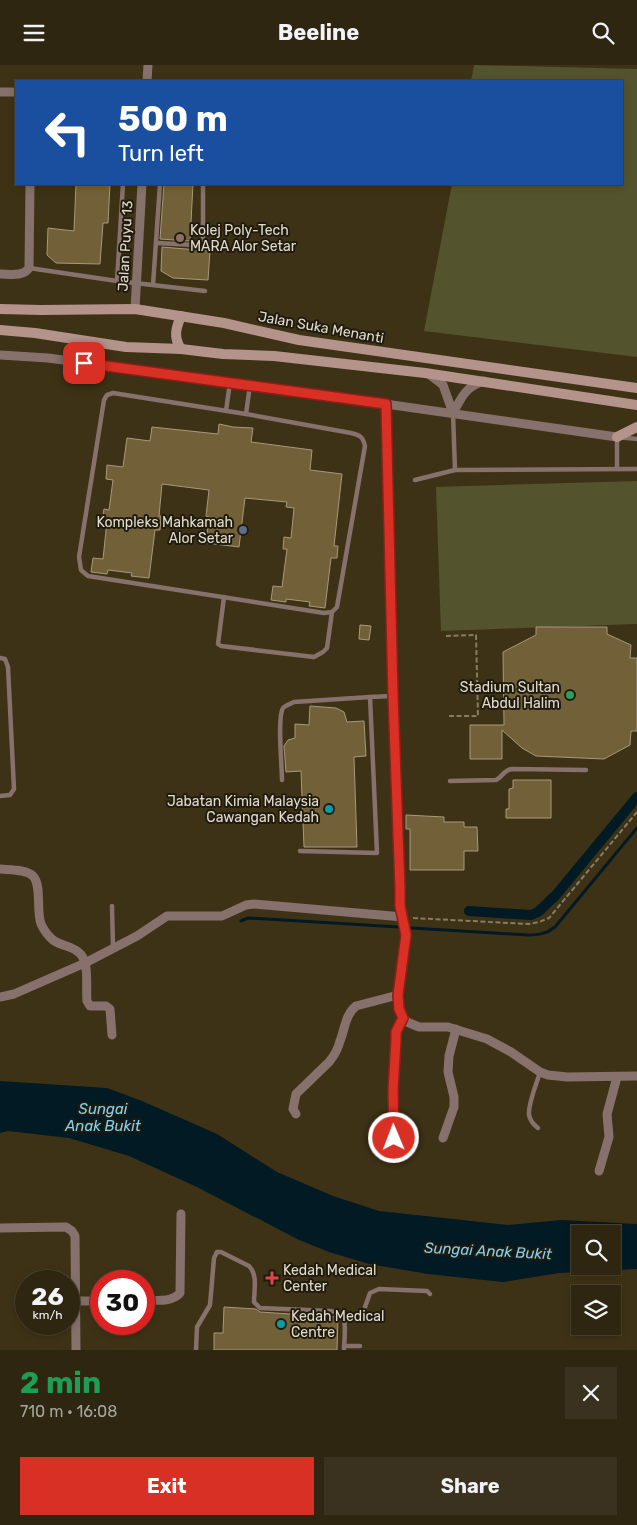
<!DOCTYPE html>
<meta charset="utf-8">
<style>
:root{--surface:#2e2610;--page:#3a321e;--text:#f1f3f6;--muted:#a7a59f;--line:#494330;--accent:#d93025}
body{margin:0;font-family:Rubik,sans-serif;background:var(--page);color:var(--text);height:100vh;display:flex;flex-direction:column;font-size:19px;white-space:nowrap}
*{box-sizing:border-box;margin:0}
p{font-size:16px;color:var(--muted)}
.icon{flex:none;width:28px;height:28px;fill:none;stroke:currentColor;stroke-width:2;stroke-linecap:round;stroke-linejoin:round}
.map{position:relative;height:1285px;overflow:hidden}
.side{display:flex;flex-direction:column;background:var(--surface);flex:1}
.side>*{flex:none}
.guide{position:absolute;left:15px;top:15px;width:608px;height:105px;border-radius:0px;box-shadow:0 2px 8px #0003,0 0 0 1px var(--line);background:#1a4fa0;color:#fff;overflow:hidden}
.controls{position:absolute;left:571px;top:1160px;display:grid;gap:10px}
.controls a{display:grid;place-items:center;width:50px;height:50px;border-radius:0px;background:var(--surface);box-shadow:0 2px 8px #0003,0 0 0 1px var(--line);font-size:25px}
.speed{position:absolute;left:15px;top:1205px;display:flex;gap:10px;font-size:25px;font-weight:700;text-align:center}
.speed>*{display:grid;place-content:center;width:65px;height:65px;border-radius:50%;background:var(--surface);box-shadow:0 2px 8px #0003,0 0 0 1px var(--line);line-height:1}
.speed small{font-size:12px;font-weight:400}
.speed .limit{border:8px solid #d22;background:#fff;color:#111}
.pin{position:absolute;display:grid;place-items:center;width:42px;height:42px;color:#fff;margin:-21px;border-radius:10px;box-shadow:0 2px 8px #0006}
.me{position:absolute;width:55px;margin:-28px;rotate:359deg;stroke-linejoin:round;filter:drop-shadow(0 0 4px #0008)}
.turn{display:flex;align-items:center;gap:18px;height:105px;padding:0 20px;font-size:22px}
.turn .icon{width:65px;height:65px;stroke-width:2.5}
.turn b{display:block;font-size:35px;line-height:42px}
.round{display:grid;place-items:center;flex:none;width:52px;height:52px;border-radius:0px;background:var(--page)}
.summary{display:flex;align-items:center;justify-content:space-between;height:85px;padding:0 20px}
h1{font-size:30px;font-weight:700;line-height:38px;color:#1e9e55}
.primary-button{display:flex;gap:10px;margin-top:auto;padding:10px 20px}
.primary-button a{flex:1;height:58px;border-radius:0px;background:var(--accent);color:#fff;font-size:20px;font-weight:700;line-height:58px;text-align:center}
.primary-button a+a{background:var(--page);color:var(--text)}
header{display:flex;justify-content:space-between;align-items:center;height:65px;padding:0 20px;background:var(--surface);font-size:22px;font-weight:700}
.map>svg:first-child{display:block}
</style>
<header><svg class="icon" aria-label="menu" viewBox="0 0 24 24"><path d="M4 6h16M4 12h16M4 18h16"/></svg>Beeline<svg class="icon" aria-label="search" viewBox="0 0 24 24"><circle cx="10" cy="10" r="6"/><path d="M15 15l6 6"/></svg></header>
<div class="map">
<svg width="637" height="1285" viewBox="0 0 637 1285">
<rect width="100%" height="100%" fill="#3e3216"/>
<!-- green -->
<g fill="#53542e">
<polygon points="474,0 637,4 637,292 424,266 452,119 621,119 621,16 471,16"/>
<polygon points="637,416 637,559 441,566 436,422"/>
</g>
<!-- water -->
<path fill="#011a24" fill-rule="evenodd" d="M0,1016L107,1023L142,1036L217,1069L277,1107L333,1131L379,1146L508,1160L562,1155L637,1159V1204L559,1208L503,1217L428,1209L369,1199L329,1187L299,1175L197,1122L129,1091L69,1073L8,1066L0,1068ZM580,1169H612V1201H580Z"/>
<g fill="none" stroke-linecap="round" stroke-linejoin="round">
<!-- stream -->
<g stroke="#011a24" stroke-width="3">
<polyline points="241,856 248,853 399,862"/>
<path d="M412,863L528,870C539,870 546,869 555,862L637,763"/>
</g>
<!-- canal -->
<polyline stroke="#011a24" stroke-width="10" points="469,846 531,850 538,847 556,830 637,732"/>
</g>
<!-- building -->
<g fill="#726138" stroke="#a7997a">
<polygon points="76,119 110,119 108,158 103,158 100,199 56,198 47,190 48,163 74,166"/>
<polygon points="164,119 193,119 190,176 160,174"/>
<polygon points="162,182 210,186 208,215 173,213 161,206"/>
<polygon points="219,359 233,362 253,363 251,377 312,385 310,405 342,409 334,481 338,481 337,493 331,493 325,543 309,541 310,537 286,534 286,537 271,535 273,521 282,522 287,484 283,484 284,472 291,473 294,443 286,442 287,437 245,433 239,482 206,478 209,452 206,451 209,425 162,419 159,451 161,451 160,465 155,465 149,513 131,511 132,508 108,505 107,509 91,507 93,493 103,494 107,456 102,456 104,444 109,445 113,415 106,414 107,400 123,402 127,373 150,376 152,362 218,369"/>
<polygon points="360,560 371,561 369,575 359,574"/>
<polygon points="536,562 607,562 607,569 631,580 630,593 637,593 637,666 631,666 630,680 604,694 536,691 522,683 502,665 502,694 470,694 470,660 504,660 503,587 536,570"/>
<polygon points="310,641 336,643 344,647 347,657 364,656 366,691 354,692 357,782 304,782 301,706 286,707 284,681 288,675 295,673 295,659 309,660"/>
<polygon points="513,715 551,715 551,753 506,753 506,744 509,744 509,724 513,723"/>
<polygon points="406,750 444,752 444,757 464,757 464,762 477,762 478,786 464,786 464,805 410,805 410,764 406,764"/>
<polygon points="224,1242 256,1244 260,1247 337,1252 338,1252 337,1285 214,1285 214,1268 223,1268"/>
</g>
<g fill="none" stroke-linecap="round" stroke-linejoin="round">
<!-- path -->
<g stroke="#867c65" stroke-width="2" stroke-dasharray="5 2.5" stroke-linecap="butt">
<polyline points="446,571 476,570 478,651 448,651"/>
<polyline points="413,853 529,859 539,857 549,853 637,747"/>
</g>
<!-- service -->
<g stroke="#86716c" stroke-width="4.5">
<polyline points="123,119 117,216 205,226"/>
<polyline points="157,178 195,180 201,179 203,174 203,119"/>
<polyline points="29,203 117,216"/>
<polyline points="153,220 160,119"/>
<path d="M113,328L246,349L351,368C360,370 363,372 365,381L337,542L332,547L324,548L88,511L81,505L79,492L104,335L107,330Z"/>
<polyline points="226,346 230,317"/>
<polyline points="453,348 455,405"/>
<polyline points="246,349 250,320"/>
<polyline points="617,404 617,372 637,374"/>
<polyline points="415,415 455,405 637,404"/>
<polyline points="224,532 218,579 221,581 314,592 323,587 327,583 332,547"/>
<polyline points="0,593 5,594 8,602 14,724 10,730 0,731"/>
<polyline points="370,632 393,631"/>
<path d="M282,715C282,701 277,652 283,643C286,640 290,639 294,637L370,632L377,788L300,786"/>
<path d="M450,716L496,715C503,712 503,705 512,704L586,705"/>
<polyline points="112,841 113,882"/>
<path d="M538,1063C534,1060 530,1055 529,1050C528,1038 537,1018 540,1007"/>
<polyline points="365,1242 370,1228 379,1224 427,1226 430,1229"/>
<polyline points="344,1281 360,1281"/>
<path d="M196,1285L197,1262L210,1240L214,1193L217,1187H221L249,1201C258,1210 254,1225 254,1237L260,1243L330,1246C334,1247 339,1247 342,1250C347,1256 344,1277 344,1285"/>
</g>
<!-- minor -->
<g stroke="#86716c" stroke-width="9">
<polyline points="147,16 148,0"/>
<polyline points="0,27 16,27"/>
<path d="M0,209C10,209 23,212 29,203L30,119"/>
<polyline points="135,244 142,119"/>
<polyline points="0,290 48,293 231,317 617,372"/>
<polyline points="430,310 443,320 453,348"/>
<polyline points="386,339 393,631 400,841 406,871 399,920 398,939 401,948 407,957 419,962 448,962 487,974 511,987 540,1007 548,1010 567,1012 637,1011"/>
<path d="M453,348C462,332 465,322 484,316"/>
<path d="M0,804C9,805 26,804 33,811C42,820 36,846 41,859C44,865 48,871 53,875C64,883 81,881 85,898C88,907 86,926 87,936L90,941H106L110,944L112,970"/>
<polyline points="0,932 14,929 85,898 137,871 167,851 222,851 246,840 254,839 403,852"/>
<path d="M296,1049L293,1044L296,1029L329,997C334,991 338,984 340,976C345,964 345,950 356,941L398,930"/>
<polyline points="394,1073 393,1025 396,975 397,967 403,953"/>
<polyline points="443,1073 454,1042 454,1032 448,1007 449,991 456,964"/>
<polyline points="599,1106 609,1072 607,1049 617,1012"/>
<polyline points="0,1163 66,1162 72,1166 75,1171 76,1285"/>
<path d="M144,1235C156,1235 171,1238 180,1228L181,1149"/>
<polyline points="75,1236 101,1236"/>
</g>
<!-- secondary -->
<g stroke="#b4938b" stroke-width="10">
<polyline points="0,244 41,245 135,244 224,258 299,275 637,323"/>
<polyline points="0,265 35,268 126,282 181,284 223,289 274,291 425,308 637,340"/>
<path d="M181,284C173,272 176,263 181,251"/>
<polyline points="617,372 637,362"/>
</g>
</g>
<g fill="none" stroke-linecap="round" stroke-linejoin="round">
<!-- route casing -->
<g stroke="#8d1f18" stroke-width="12">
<polyline id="route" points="84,298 386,339 393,631 400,823 400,841 406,870 398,930 399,944 403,953 396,967 396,975 393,1025 394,1073"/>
</g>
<!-- route -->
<use href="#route" stroke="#d93025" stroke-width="9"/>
</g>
<!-- markers -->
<circle fill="#8d6e63" stroke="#201b0f" stroke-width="2" cx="180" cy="173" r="5"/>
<circle fill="#5c6f8a" stroke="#201b0f" stroke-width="2" cx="243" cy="465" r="5"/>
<circle fill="#2e9e5b" stroke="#201b0f" stroke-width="2" cx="570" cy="630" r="5"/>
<g fill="#0f9aa8" stroke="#201b0f" stroke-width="2">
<circle cx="329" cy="744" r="5"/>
<circle cx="281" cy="1259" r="5"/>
</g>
<path fill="#e0444e" stroke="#201b0f" stroke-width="2" d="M269.5 1205.5h5v5h5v5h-5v5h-5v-5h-5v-5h5z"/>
<g text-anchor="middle" stroke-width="4" stroke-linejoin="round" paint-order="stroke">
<!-- poi labels -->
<g font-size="14" fill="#e2dbca" stroke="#201b0f" text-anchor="start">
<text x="190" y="170">Kolej Poly-Tech<tspan x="190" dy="16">MARA Alor Setar</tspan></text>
<text x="233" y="462" text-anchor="end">Kompleks Mahkamah<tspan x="233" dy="16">Alor Setar</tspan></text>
<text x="560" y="627" text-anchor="end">Stadium Sultan<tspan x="560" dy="16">Abdul Halim</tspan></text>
<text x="319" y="741" text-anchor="end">Jabatan Kimia Malaysia<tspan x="319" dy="16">Cawangan Kedah</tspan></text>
<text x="283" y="1210">Kedah Medical<tspan x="283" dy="16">Center</tspan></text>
<text x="291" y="1256">Kedah Medical<tspan x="291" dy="16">Centre</tspan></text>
</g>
<!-- street labels -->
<g font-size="14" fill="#e2dbca" stroke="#201b0f">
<text transform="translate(125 181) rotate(-87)" y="5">Jalan Puyu 13</text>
<text transform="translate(321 262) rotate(10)" y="5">Jalan Suka Menanti</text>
</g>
<!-- water labels -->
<g font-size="15" font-style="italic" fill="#80d2f2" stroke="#201b0f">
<text x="103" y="1049">Sungai<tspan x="103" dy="17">Anak Bukit</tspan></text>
<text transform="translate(488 1186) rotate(3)" y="5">Sungai Anak Bukit</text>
</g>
</g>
</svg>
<div class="controls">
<a><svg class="icon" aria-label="search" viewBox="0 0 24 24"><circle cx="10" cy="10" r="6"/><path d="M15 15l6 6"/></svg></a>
<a><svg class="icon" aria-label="layers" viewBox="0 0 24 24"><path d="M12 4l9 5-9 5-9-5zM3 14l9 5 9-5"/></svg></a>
</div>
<div class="speed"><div>26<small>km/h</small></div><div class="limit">30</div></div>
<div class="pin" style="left:84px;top:298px;background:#d93025"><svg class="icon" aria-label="arrive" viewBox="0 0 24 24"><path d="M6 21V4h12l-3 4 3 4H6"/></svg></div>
<svg class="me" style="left:394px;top:1073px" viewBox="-20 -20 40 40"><circle r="17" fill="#d93025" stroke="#fff" stroke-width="3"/><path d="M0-11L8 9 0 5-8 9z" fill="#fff"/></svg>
<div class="guide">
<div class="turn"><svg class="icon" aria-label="left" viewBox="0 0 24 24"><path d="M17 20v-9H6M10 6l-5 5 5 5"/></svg><div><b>500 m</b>Turn left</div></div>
</div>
</div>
<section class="side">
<div class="summary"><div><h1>2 min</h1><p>710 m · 16:08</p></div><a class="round"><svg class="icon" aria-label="close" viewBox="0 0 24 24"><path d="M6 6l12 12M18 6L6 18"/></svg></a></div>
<div class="primary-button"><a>Exit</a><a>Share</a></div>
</section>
